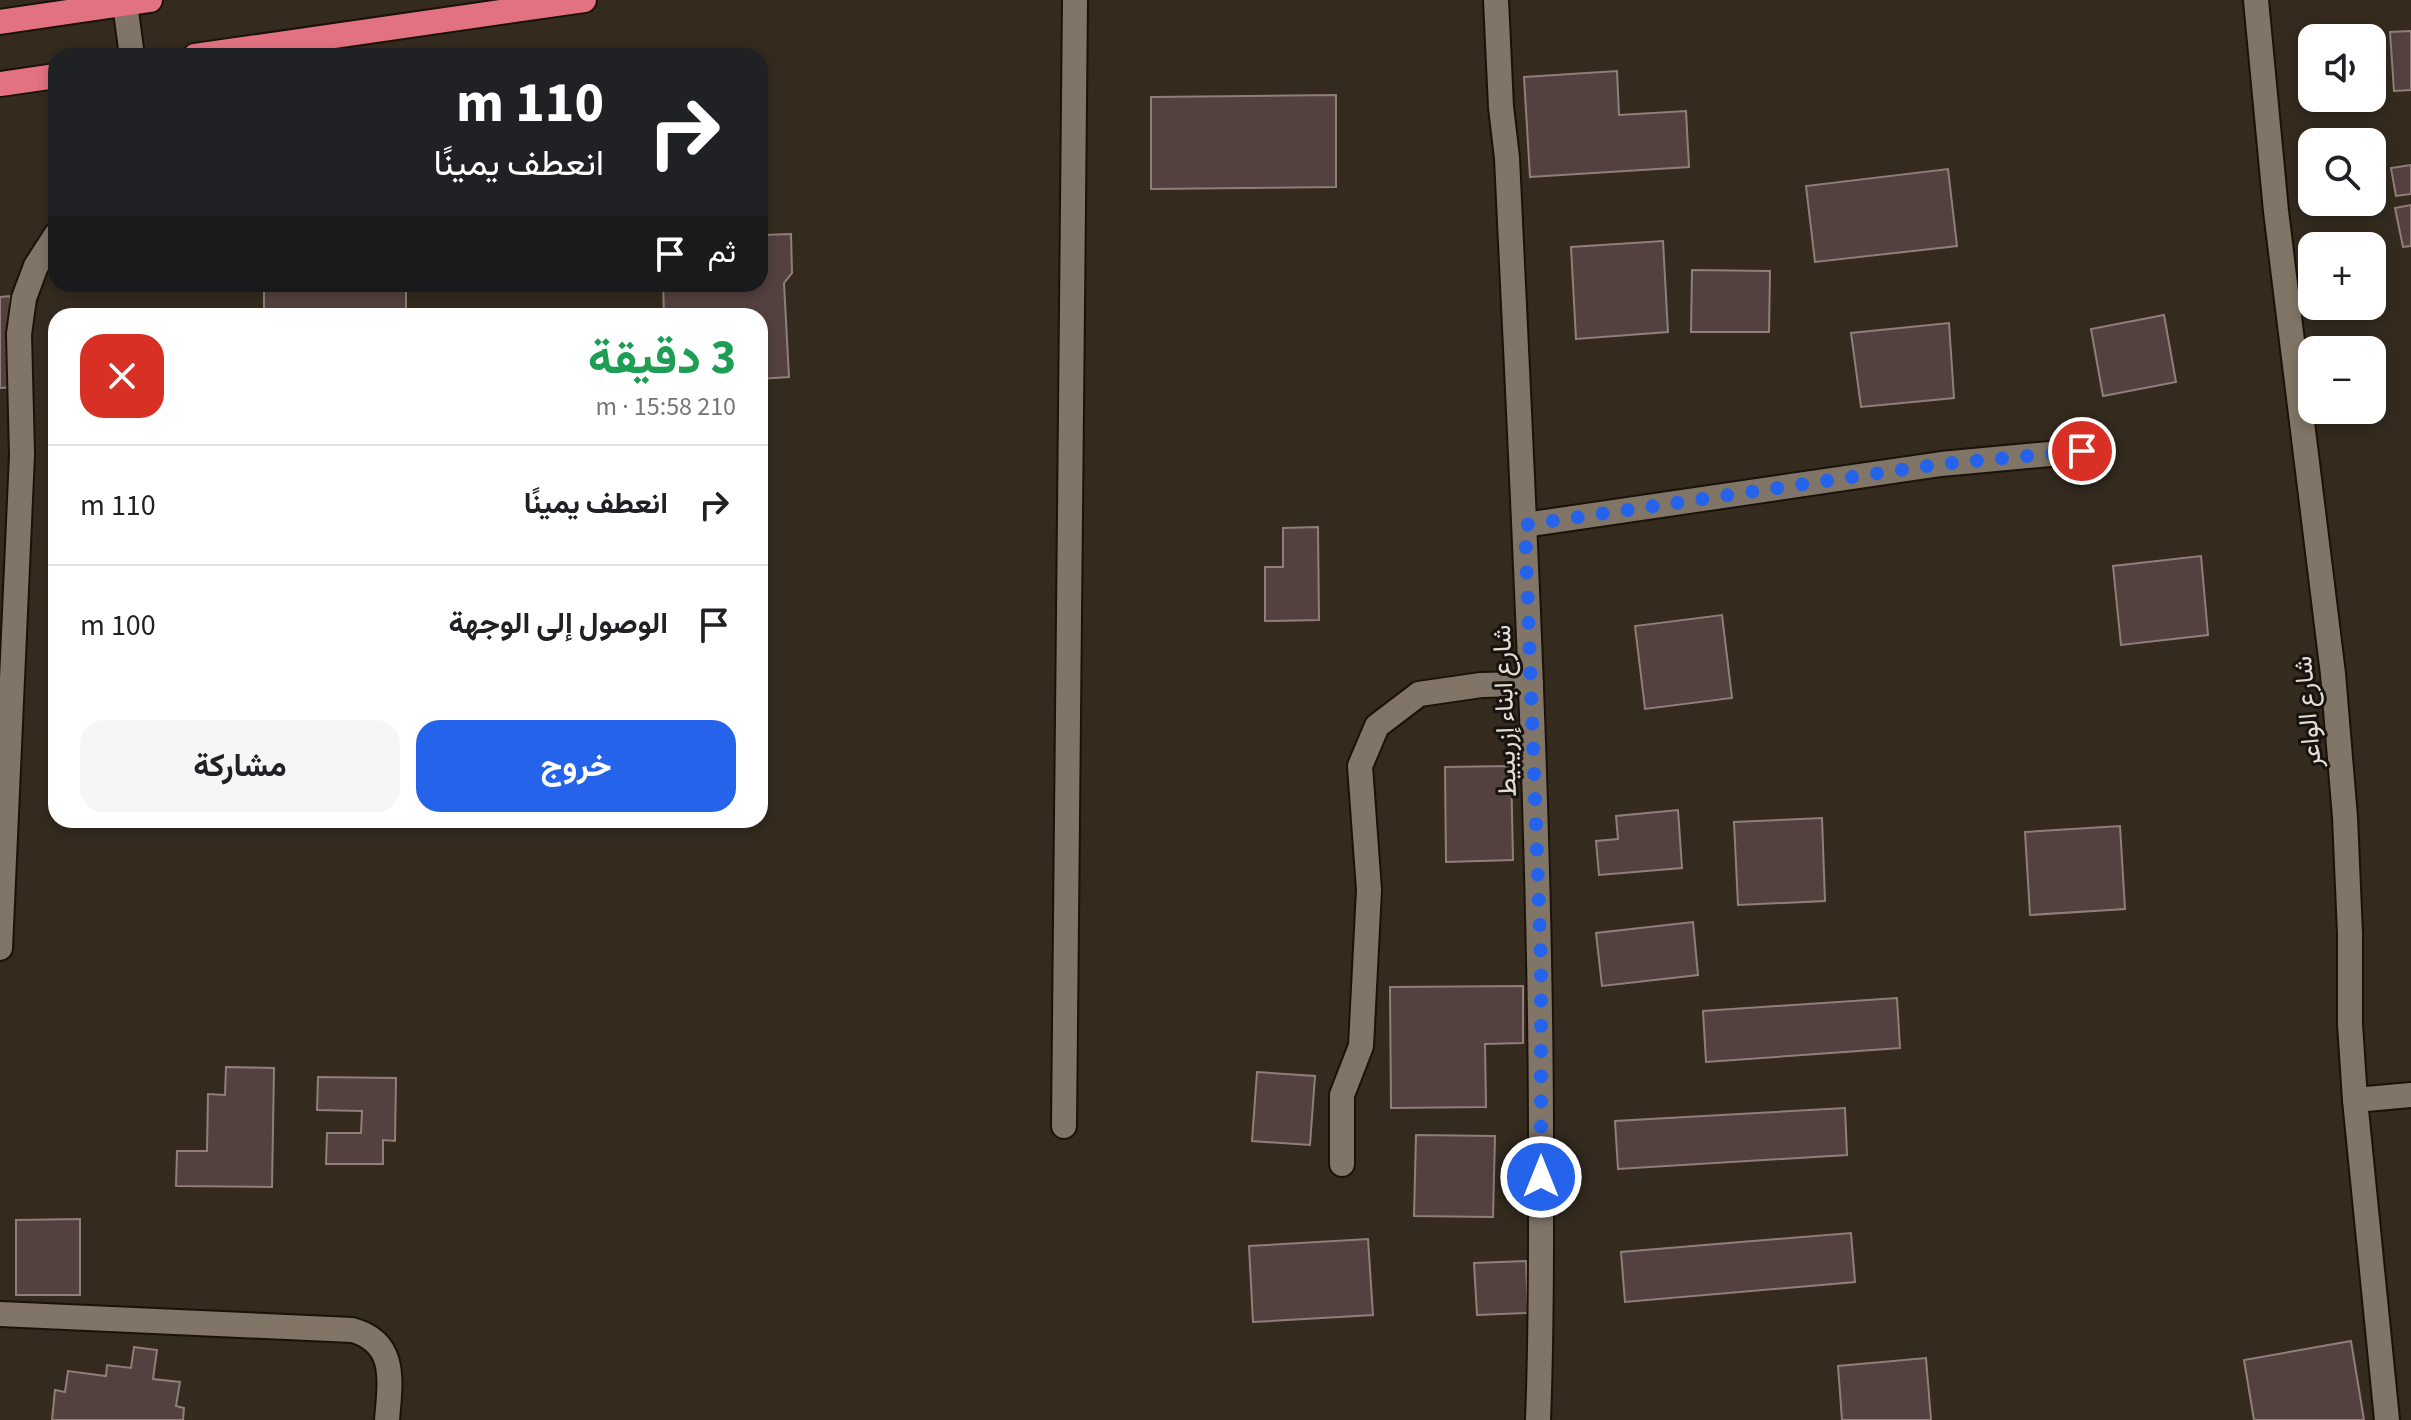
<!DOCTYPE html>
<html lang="ar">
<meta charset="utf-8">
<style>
:root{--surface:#fff;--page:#f6f6f6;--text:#202124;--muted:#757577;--line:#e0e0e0;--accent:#2563eb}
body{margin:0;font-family:"Source Sans 3",Vazirmatn,sans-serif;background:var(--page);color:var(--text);direction:rtl;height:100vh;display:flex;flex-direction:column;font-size:30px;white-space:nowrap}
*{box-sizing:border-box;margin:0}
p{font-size:26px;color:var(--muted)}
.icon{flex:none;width:44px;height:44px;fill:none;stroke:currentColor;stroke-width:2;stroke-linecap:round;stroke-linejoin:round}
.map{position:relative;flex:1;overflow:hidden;direction:ltr}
.panel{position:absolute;left:48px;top:308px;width:720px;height:520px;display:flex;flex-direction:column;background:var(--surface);border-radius:24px;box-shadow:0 4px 12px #0003;direction:rtl}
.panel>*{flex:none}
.top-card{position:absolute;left:48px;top:48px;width:720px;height:244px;border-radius:24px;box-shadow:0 4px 12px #0003;direction:rtl;background:#202124;color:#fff;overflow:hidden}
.fabs{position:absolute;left:2298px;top:24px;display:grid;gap:16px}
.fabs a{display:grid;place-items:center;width:88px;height:88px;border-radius:16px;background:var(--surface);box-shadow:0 4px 12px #0003;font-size:40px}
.pin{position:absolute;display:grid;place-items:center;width:68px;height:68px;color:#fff;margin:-34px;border:4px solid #fff;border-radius:50%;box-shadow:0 2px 8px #0007}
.me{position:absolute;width:88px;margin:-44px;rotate:0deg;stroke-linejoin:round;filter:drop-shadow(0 0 6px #0008)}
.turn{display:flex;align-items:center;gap:28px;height:168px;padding:0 32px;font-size:36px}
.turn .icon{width:104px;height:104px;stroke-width:2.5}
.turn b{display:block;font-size:56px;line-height:68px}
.then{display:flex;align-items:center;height:76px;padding:0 32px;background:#0003;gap:16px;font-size:30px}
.round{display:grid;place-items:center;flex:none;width:84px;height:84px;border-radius:24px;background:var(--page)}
.overview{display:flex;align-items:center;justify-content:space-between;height:136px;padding:0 32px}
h1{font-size:48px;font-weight:700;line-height:60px;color:#1e9e55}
.cta{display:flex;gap:16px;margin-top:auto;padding:16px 32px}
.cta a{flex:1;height:92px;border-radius:24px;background:var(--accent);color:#fff;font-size:32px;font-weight:700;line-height:92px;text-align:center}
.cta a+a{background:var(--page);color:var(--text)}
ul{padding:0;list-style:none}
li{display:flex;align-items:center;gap:24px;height:120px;padding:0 32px;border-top:2px solid var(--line)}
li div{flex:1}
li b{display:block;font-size:30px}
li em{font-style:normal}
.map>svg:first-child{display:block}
</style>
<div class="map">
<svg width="2411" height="1420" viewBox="0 0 2411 1420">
<rect width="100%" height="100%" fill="#342a1e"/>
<!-- building -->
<g fill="#52413f" stroke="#917e7b" stroke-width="2">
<polygon points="2411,31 2411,90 2394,91 2390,32"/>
<polygon points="1617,71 1619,115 1686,111 1689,167 1530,177 1524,77"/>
<polygon points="1336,95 1336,187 1151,189 1151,97"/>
<polygon points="2411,165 2411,194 2396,196 2391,168"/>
<polygon points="1948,169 1957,246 1815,262 1806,186"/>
<polygon points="2411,205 2411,246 2403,247 2395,208"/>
<polygon points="791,234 792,273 784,283 789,377 760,379 760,316 664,316 663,284 760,284 760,235"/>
<polygon points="1663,241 1668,332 1576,339 1571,247"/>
<polygon points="1692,270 1770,271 1769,332 1691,332"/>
<rect x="264" y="284" width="142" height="32"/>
<polygon points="10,296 15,387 0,388 0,297"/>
<polygon points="2164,315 2176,382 2103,396 2091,329"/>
<polygon points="1949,323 1954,398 1861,407 1851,333"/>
<polygon points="1318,527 1319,620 1265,621 1265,567 1283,567 1283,528"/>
<polygon points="2201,556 2208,635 2121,645 2113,566"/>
<polygon points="1722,615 1732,698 1645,709 1635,626"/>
<polygon points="1511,766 1513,860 1446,862 1445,767"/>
<polygon points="1678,810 1682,868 1599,875 1596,841 1618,839 1616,816"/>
<polygon points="1822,818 1825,901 1738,905 1734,822"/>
<polygon points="2120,826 2125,909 2030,915 2025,832"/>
<polygon points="1693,922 1698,975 1602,986 1596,933"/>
<polygon points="1523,986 1523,1043 1485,1044 1486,1107 1391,1108 1390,987"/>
<polygon points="1897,998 1900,1048 1706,1062 1703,1011"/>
<polygon points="226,1067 274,1068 272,1187 176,1186 177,1151 207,1151 208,1094 225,1095"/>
<polygon points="1257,1072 1315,1076 1310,1145 1252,1141"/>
<polygon points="318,1077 396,1078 395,1141 383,1140 383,1164 326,1164 327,1133 361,1133 362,1111 317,1110"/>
<polygon points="1845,1108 1847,1155 1618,1169 1615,1121"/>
<polygon points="1416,1135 1495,1136 1493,1217 1414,1216"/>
<polygon points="80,1219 80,1295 16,1295 16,1220"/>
<polygon points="1851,1233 1855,1282 1625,1302 1621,1252"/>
<polygon points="1368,1239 1373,1315 1253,1322 1249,1246"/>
<polygon points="1526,1261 1528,1313 1477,1315 1474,1263"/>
<polygon points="2351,1341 2364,1420 2254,1420 2244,1360"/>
<polygon points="134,1347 157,1350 153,1379 180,1382 176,1406 184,1408 183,1420 52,1420 55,1390 65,1392 68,1371 106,1376 107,1365 131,1368"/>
<polygon points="1926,1358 1931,1420 1842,1420 1838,1366"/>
</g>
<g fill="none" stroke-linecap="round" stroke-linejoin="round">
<!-- minor casing -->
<g stroke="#1b1208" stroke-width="28">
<g id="minor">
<path d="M1496,0L1501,107L1507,158C1522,481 1540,805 1541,1128C1541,1226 1542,1323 1538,1420"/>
<polyline points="2256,0 2276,211 2333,674 2345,817 2350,934 2350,1024 2355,1100 2387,1420"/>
<polyline points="125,4 132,56"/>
<polyline points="1525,525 1941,464 2082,451"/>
<polyline points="0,948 22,455 19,334 24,298 36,266 56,235"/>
<polyline points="2355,1100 2411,1095"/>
<polyline points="1064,1126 1075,0"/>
<polyline points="1342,1164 1342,1095 1361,1046 1369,890 1360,766 1377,726 1419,694 1481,685 1531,684"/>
<path d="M0,1314L352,1330C398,1342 390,1383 387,1420"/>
</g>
</g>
<!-- highway casing -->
<g stroke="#1b1208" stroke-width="28">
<g id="highway">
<polyline points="0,22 150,0"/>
<polyline points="195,56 584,0"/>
<polyline points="0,84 56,76"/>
</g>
</g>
<!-- minor -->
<use href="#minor" stroke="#807567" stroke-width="24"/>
<!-- highway -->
<use href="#highway" stroke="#e27181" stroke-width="24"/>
</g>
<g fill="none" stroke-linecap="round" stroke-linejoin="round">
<!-- route -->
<polyline stroke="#2563eb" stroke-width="14" stroke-dasharray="0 25.2" points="1541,1177 1541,962 1525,525 1941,464 2082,451"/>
</g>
<g text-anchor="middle" stroke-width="6" stroke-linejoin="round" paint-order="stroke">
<!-- street labels -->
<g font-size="26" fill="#e4ddd6" stroke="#18130e">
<text transform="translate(1504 711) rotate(-92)" y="9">شارع ابناء إزريبيط</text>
<text transform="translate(2307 712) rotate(-95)" y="9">شارع الواعر</text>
</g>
</g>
</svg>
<div class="fabs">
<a><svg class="icon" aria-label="sound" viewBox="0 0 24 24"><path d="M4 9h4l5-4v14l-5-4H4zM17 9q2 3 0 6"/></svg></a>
<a><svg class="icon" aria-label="search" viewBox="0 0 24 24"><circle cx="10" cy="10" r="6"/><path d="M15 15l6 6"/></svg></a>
<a>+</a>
<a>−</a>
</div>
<div class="pin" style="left:2082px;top:451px;background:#d93025"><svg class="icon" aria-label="arrive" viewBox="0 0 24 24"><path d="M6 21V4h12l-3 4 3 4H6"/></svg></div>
<svg class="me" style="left:1541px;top:1177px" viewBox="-20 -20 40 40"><circle r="17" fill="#2563eb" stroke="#fff" stroke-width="3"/><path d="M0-11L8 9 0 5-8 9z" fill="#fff"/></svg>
<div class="top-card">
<div class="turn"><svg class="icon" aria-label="right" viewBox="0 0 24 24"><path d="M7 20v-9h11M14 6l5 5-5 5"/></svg><div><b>110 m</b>انعطف يمينًا</div></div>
<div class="then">ثم<svg class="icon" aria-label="arrive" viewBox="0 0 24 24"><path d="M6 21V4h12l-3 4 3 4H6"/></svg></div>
</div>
<section class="panel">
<div class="overview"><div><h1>3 دقيقة</h1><p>210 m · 15:58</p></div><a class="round" style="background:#d93025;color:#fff"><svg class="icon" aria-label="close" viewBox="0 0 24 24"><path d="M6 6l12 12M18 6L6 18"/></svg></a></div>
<ul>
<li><svg class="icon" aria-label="right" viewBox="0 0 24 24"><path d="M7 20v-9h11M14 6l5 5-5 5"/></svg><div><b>انعطف يمينًا</b></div><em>110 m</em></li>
<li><svg class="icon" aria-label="arrive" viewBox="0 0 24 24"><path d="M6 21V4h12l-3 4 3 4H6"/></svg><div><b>الوصول إلى الوجهة</b></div><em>100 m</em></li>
</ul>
<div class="cta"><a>خروج</a><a>مشاركة</a></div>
</section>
</div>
